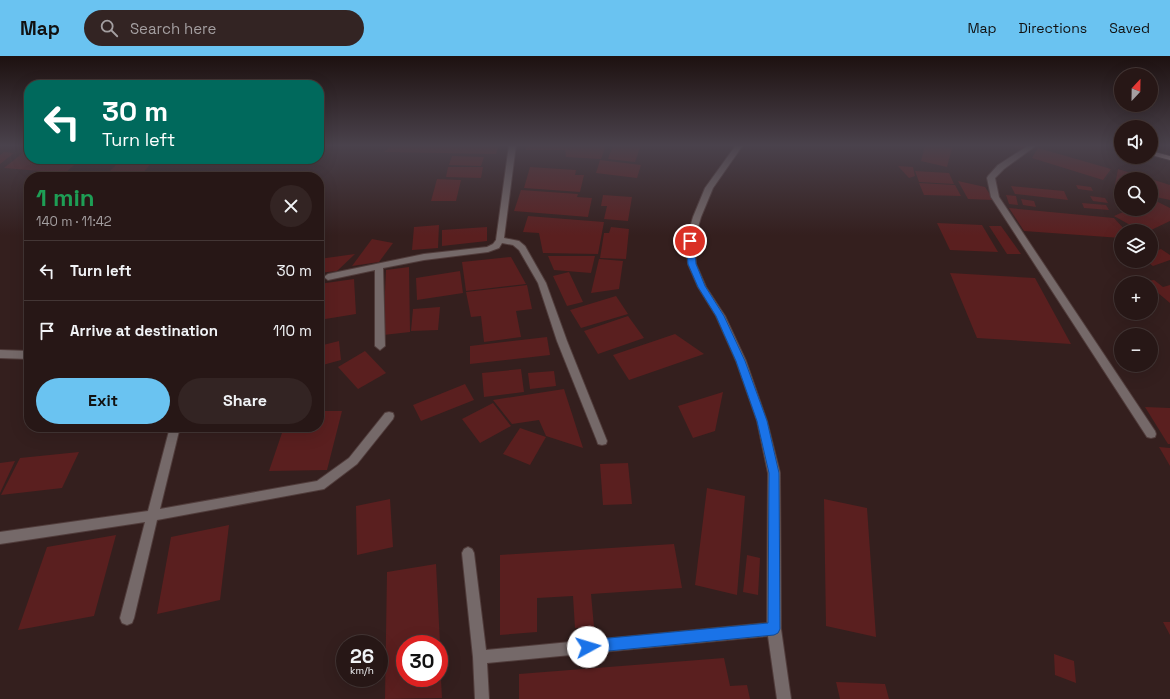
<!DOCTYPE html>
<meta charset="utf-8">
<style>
:root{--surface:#271716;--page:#332423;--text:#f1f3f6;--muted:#a49fa1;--line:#433635;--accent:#6ac3f1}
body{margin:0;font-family:"Space Grotesk",sans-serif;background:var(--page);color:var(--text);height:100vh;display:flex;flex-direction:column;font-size:15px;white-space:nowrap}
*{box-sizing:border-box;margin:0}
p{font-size:13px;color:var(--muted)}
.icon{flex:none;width:22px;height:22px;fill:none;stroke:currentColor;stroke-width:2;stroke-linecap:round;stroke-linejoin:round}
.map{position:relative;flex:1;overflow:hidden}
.panel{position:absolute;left:24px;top:116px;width:300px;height:260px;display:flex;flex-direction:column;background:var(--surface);border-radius:16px;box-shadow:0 4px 16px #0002,0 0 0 1px var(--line)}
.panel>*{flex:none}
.hud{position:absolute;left:24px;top:24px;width:300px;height:84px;border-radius:16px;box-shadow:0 4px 16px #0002,0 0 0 1px var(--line);background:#00695c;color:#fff;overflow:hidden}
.needle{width:26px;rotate:22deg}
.tools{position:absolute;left:1114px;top:12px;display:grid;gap:8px}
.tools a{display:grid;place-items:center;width:44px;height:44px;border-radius:50%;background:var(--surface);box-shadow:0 4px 16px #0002,0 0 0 1px var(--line);font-size:20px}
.speed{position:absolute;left:336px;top:579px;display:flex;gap:8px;font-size:20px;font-weight:700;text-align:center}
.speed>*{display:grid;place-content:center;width:52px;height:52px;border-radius:50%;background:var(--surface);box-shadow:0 4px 16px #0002,0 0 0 1px var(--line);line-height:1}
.speed small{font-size:10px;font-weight:400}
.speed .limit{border:6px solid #d22;background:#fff;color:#111}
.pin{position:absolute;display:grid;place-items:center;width:34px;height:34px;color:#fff;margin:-17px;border:2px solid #fff;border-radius:50%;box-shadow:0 1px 4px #0007}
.me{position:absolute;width:44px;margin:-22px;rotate:84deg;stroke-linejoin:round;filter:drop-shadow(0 0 3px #0008)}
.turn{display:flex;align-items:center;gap:14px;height:84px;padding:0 12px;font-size:18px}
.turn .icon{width:52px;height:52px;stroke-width:2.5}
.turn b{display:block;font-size:28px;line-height:34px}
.round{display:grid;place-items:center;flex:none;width:42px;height:42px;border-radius:21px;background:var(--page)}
.overview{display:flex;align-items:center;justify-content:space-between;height:68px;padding:0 12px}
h1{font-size:24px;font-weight:700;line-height:30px;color:#1e9e55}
.action{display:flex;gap:8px;margin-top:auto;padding:8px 12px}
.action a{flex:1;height:46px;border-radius:24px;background:var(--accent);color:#111;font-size:16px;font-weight:700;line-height:46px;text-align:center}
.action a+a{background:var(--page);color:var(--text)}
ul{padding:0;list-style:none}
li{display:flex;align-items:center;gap:12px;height:60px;padding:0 12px;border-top:1px solid var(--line)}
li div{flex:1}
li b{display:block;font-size:15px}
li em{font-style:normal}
header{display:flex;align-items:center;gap:24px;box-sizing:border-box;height:56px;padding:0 20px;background:var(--accent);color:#111}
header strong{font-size:19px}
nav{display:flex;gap:22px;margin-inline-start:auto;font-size:14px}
.search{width:280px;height:36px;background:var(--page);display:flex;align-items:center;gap:10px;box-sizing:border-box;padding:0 14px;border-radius:22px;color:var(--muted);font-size:15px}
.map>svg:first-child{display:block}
</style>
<header>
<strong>Map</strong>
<div class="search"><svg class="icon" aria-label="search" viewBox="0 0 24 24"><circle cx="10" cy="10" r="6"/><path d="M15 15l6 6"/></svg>Search here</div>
<nav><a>Map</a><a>Directions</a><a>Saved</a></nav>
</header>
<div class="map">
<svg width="1170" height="643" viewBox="0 0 1170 643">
<rect width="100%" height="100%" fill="#341f1e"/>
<!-- building -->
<g fill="#5a1f1f">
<polygon points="392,89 499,89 496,98 384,96"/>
<polygon points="526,89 606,89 601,103 566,101 565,94 526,94"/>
<polygon points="613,89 641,89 635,106 608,103"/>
<polygon points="925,89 939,89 952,92 947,111 921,105"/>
<polygon points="1009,89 1026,89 1022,94"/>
<polygon points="29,92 29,103 81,103 65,117 4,112"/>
<polygon points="1038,92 1111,113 1103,124 1032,102"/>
<polygon points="4,96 14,97 0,108 0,99"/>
<polygon points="452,100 484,101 481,110 449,109"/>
<polygon points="122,103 147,103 144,105 153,105 142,118 109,116"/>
<polygon points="600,104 641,109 637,122 596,117"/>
<polygon points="898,110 913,111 915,120 909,122"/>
<polygon points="448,111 483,111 481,122 446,121"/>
<polygon points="530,111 576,114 575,119 584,119 580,136 524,132"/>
<polygon points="1118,113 1150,123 1121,123 1121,131 1115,129"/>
<polygon points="915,115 949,117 954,128 919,126"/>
<polygon points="437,123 461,124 456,145 431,145"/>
<polygon points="1151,123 1170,129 1170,144 1151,140"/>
<polygon points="958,125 985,131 994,144 968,143"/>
<polygon points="919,127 955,129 961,140 924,139"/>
<polygon points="1076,129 1091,131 1093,135 1078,133"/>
<polygon points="1011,130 1064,135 1068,144 1015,138"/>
<polygon points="521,134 578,138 577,141 592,142 588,161 514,155"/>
<polygon points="603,139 632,141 628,165 604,163 607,150 601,150"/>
<polygon points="1006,139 1016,140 1018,149 1009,148"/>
<polygon points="1090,140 1105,142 1108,147 1093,145"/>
<polygon points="1021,143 1034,145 1036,151 1023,149"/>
<polygon points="1152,143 1170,152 1170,165 1149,175 1141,175 1114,160 1130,153 1151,153"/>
<polygon points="1082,147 1106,149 1109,154 1084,152"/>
<polygon points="1009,152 1114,162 1126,175 1121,175 1121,182 1024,175"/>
<polygon points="528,160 604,166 598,198 543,197 539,177 523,176"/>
<polygon points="937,167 982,169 998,196 950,194"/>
<polygon points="439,169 438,192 412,194 414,171"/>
<polygon points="989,170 1001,170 1021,198 1007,198"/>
<polygon points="487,171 487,185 442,190 442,174"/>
<polygon points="611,171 629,173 626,203 600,202 604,177 609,177"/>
<polygon points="372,183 393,187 379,206 352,210"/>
<polygon points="1161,193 1170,199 1170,204 1153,210 1146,205 1151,205 1151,197"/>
<polygon points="355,198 337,215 319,217 319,203"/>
<polygon points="548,200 595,200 591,217 554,214"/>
<polygon points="511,201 526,228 466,235 462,206"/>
<polygon points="599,203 623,205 619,233 591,237"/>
<polygon points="409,211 410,276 383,279 386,214"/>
<polygon points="460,215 463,237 417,244 416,222"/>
<polygon points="569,216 583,246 567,250 553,220"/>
<polygon points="950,217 1035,222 1071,288 977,282"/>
<polygon points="354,223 356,258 319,264 319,228"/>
<polygon points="1154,224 1163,231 1170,229 1170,247 1151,231 1151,227 1145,225"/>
<polygon points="527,229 532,253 516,255 521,281 484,286 481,260 471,261 466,236"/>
<polygon points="616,240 628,258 581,272 570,254"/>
<polygon points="440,251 438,274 411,275 413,253"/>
<polygon points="628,260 644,282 598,298 584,275"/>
<polygon points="675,278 704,298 629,324 613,299"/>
<polygon points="547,281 550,299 470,308 470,290"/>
<polygon points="339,285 341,304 319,310 319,290"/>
<polygon points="365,295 386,317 358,333 338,311"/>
<polygon points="521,313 524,336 484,341 482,317"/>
<polygon points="554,315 556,330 530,333 528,317"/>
<polygon points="465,328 474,344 421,365 413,349"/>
<polygon points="564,333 583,392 546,380 539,364 512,368 493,344"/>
<polygon points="723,336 715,375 693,382 678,350"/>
<polygon points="493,347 511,370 480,387 462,363"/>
<polygon points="1145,351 1170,352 1170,388 1168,388"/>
<polygon points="319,355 342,355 327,414 269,415 284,371 319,371"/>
<polygon points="520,372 546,381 530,409 503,398"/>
<polygon points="1159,391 1170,392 1170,410"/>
<polygon points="79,396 62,432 1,439 20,402"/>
<polygon points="15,405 0,437 0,407"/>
<polygon points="628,407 632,448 603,449 600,408"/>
<polygon points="707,432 745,440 737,539 695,529"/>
<polygon points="390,443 393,491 357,499 356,450"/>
<polygon points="824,443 867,452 876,581 826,570"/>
<polygon points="229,469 220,544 157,558 171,481"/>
<polygon points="116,479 94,560 18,574 47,491"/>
<polygon points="674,488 682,532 591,538 594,571 575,572 573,540 537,542 537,576 500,579 500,499"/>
<polygon points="747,499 760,502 758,539 743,536"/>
<polygon points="436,508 440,588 405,588 405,622 439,622 440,604 442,642 385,643 387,516"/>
<polygon points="1163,566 1170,566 1170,579"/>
<polygon points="1054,598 1074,605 1076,627 1055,619"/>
<polygon points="724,602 730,630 747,629 750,643 519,643 519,618"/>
<polygon points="836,626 885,628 889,643 840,643"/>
</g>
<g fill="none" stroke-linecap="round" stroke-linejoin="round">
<!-- street casing -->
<g stroke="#503c3b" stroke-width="2">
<g id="street">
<polygon points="509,89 516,89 504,182 519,185 525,190 546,227 567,285 607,385 606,388 602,389 598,388 597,385 557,285 538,227 519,194 513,189 502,187 499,192 488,196 424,204 383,212 385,290 380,294 375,290 375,214 328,224 324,221 328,218 424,198 487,191 493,188 496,184"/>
<polygon points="736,89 743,89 713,132 701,161 694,185 696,208 706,231 725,260 746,305 767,365 780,417 781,573 791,643 777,643 768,580 487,607 489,643 475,643 473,601 462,497 464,493 468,491 472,493 474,497 486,594 767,567 768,417 757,365 736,305 716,260 698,231 688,208 686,185 693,161 705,132"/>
<polygon points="1029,89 1037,89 1004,113 995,122 999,141 1155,375 1156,378 1155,381 1151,382 1147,381 991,141 987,122 988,120 998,109"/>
<polygon points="0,294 29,295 29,303 0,302"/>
<polygon points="389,356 393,357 394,360 393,363 357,408 324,433 157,464 134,562 132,567 127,569 122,567 120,562 145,466 0,488 0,476 148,455 170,371 180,371 160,453 317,425 349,402 385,357"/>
</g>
</g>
<!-- primary casing -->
<g stroke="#503c3b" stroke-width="2">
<polygon id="primary" points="1151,95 1170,100 1170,104 1151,99"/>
</g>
<!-- street -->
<use href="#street" fill="#756969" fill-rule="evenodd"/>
<!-- primary -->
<use href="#primary" fill="#c5aeac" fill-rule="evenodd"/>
</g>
<!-- sky -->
<linearGradient id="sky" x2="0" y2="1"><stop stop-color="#1d1110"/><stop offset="0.5" stop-color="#4a424c"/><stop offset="1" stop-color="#4a424c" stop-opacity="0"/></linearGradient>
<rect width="1170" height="179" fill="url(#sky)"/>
<!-- route -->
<polygon fill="#1a73e8" stroke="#114b97" points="690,183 694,185 696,208 705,230 724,260 745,305 767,365 779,417 780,573 778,577 774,579 588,597 584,595 582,591 584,586 588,584 768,567 769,417 757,365 736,305 716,260 698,231 688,208 686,185"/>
</svg>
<div class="tools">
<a><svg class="needle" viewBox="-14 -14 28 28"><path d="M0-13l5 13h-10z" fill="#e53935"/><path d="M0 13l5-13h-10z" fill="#a49fa1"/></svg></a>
<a><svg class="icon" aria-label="sound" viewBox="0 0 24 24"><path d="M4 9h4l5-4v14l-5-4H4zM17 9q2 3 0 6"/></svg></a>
<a><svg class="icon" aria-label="search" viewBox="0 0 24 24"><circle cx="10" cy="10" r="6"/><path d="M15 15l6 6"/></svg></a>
<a><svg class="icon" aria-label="layers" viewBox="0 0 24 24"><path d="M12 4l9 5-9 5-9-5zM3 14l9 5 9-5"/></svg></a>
<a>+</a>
<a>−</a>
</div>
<div class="speed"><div>26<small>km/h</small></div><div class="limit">30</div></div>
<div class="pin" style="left:690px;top:185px;background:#d93025"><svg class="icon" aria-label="arrive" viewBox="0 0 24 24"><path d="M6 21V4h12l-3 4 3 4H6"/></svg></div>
<svg class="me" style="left:588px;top:591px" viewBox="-20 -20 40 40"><circle r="19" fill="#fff"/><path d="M0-13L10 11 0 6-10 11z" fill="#1a73e8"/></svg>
<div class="hud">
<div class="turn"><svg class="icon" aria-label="left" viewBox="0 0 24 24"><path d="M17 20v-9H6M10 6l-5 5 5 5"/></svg><div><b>30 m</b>Turn left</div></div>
</div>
<section class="panel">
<div class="overview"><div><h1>1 min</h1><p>140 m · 11:42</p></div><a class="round"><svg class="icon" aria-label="close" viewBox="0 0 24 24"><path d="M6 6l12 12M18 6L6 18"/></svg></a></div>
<ul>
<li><svg class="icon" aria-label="left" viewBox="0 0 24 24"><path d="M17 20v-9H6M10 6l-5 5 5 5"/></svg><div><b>Turn left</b></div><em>30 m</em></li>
<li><svg class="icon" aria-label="arrive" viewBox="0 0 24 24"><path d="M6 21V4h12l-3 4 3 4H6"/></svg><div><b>Arrive at destination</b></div><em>110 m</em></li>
</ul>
<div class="action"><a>Exit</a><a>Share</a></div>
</section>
</div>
